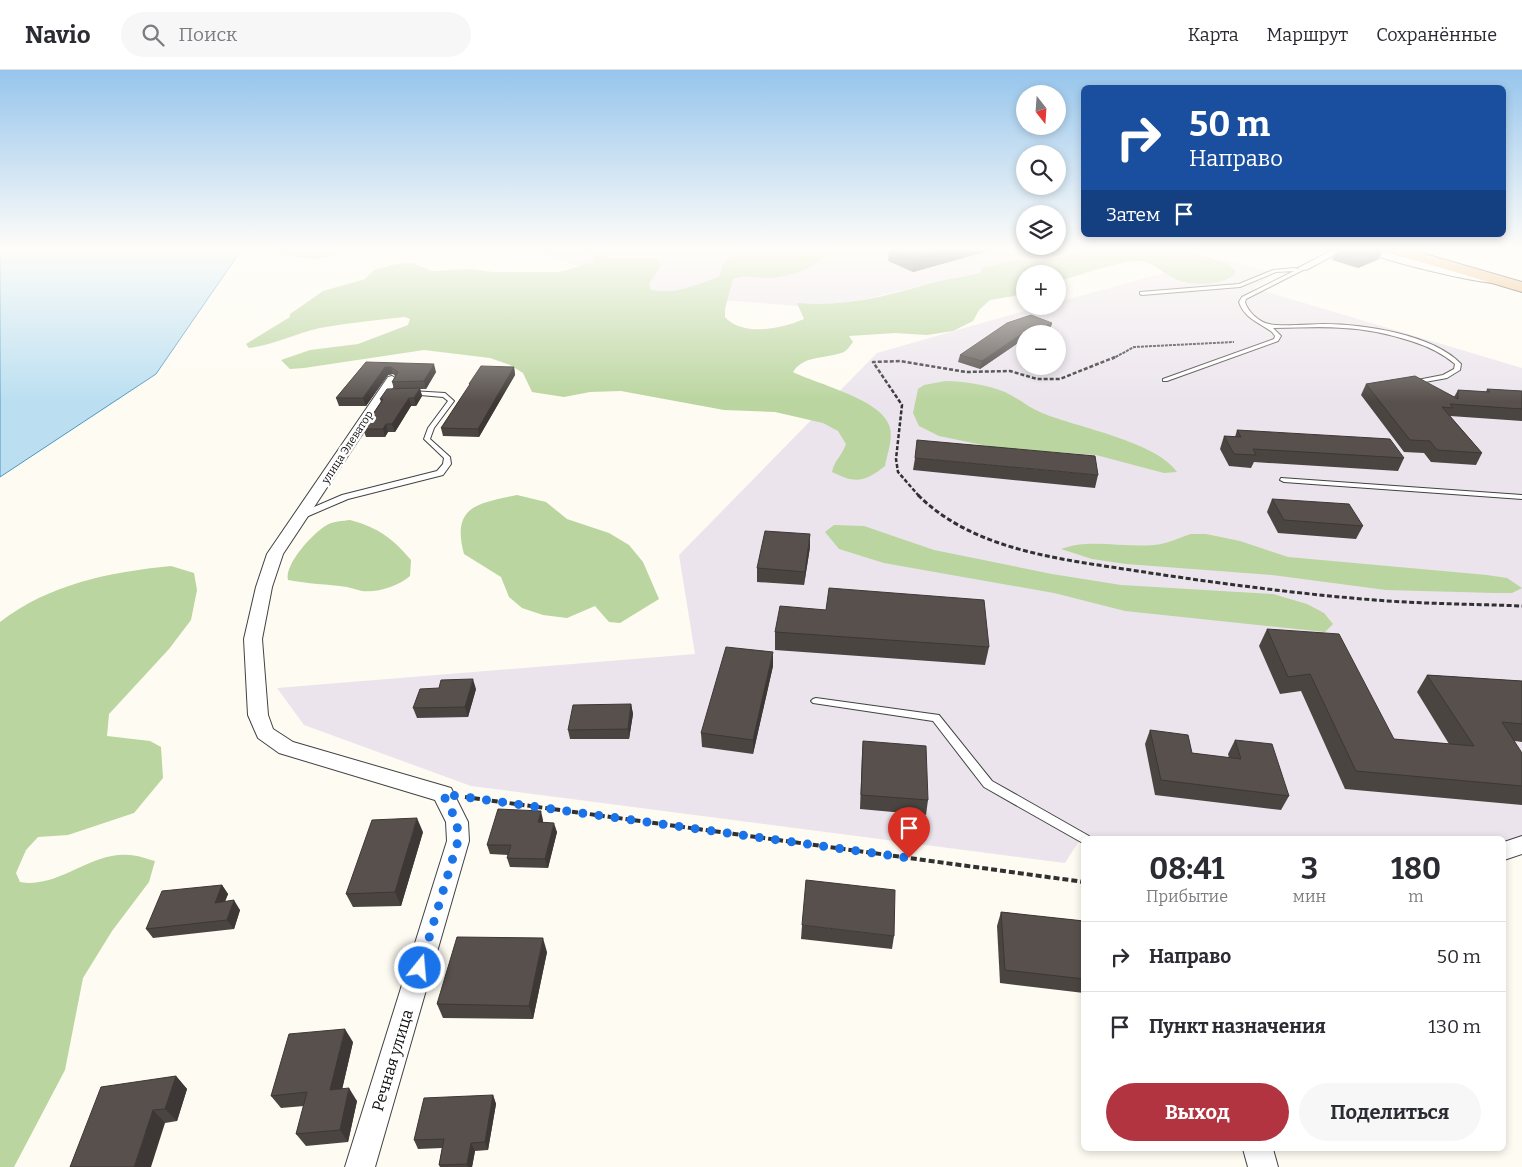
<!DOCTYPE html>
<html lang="ru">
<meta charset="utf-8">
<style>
:root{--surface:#fff;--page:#f7f7f7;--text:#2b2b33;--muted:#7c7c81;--line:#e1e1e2;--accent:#b23440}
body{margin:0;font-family:Bitter,serif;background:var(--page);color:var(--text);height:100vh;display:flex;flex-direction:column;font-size:19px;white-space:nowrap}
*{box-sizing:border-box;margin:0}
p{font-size:16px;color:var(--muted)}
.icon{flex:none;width:28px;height:28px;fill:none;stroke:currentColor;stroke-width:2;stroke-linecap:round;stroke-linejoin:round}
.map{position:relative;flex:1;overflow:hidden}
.sheet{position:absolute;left:1081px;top:766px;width:425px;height:315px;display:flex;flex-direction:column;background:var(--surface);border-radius:8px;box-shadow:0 2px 8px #0003}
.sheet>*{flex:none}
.hud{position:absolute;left:1081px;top:15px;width:425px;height:152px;border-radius:8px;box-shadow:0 2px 8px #0003;background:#1a4fa0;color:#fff;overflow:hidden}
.needle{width:32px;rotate:163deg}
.buttons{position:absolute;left:1016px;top:15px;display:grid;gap:10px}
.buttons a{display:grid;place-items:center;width:50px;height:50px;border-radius:50%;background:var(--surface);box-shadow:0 2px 8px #0003;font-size:25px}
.pin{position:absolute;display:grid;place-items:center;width:42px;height:42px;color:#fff;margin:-51px -21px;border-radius:50% 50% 50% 0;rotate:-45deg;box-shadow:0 0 5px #0007}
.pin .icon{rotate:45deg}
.me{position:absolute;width:55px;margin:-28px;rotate:17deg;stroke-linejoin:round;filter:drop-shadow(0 0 4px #0008)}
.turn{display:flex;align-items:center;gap:18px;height:105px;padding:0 25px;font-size:22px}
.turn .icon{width:65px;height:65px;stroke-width:2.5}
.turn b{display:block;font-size:35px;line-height:42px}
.then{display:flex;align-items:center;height:48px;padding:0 25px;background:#0003;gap:10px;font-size:19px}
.eta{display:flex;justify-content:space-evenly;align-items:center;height:85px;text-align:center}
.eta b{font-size:30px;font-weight:700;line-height:35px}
.cta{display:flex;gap:10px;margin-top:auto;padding:10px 25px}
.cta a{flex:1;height:58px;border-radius:30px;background:var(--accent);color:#fff;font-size:20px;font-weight:700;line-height:58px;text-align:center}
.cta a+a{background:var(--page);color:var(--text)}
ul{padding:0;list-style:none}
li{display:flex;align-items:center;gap:15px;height:70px;padding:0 25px;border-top:1px solid var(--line)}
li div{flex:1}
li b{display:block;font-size:19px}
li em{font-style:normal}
header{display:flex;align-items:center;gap:30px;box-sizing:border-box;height:70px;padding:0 25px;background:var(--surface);border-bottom:1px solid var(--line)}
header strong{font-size:24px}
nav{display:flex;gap:28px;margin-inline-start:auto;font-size:18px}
.search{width:350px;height:45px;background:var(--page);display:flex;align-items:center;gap:12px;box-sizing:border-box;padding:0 18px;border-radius:28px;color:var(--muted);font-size:19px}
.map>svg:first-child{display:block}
</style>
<header>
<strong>Navio</strong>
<div class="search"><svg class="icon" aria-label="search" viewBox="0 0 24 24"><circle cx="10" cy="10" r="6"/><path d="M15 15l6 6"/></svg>Поиск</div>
<nav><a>Карта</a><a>Маршрут</a><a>Сохранённые</a></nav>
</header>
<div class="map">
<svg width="1522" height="1097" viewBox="0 0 1522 1097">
<rect width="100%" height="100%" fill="#fefbf2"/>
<!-- industrial -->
<g fill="#ebe4ed" fill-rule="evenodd">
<polygon points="528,179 1077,179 828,238 662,226"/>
<path d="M1218,188L1275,203L1254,218L1522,298V769L1511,780L1504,781V769L1081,768L1065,793L471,716L304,655L277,618L695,584L679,485L877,283L1042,236H1058V232ZM1025,264H1058V296H1025Z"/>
</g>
<!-- forest -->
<g fill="#bad59f">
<path d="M284,179H339C333,194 290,189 279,181Z"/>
<path d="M587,179H608L611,182L608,188H656L661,195L649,214L651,220C677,225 694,215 719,207L722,196L729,187L744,179H829L832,181C815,197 793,207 768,208C756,208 745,204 733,209L725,239V247C743,267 781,259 804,249L797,233C845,238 890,225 936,212C951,208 966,207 981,202L982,198L1014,190L1042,191L1063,187L1083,179H1192C1204,190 1227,188 1236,202C1227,216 1192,216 1178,210C1164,205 1153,190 1136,191C1110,193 1083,205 1058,211V204H1025V221L1014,226L990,230L979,240L973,251L953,261L927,265L895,263L849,266L853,272C850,276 846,282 841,283C824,289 804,285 793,302C817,314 880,329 889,355C894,367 887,384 885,396C865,412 856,414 832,402C835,389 842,386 846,374L838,361L823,353L775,342L724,340L621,321L590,322L564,327L532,322L523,303L510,295L490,288L424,280L304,298L290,299L281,290L310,280L358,274L408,255L410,249L405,247C377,250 348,253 320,258C296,263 274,275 249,278L246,274L290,247V244L323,221L365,209L374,200L396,194L413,193L432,201L469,199L493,202H559L594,192L592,184Z"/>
<path d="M945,311C965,311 987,315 1005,322C1018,328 1029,338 1042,343C1076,357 1157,372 1177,402L1164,403L1096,385L997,378L939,366L919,356L913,343L918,319L924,315Z"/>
<path d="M517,425L546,432L567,449L609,463L629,475L643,492L659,529L620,553L609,552L595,536L567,548L543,545L522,538L509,527L501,507L464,484C451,436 478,433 517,425Z"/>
<path d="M350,450C379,458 392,468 411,490L410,506C398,516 378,523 362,521C357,520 352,518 347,517C327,514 308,514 288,510C284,494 314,462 327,455C333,451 343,451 350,450Z"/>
<polygon points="834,455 864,456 934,480 1052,504 1121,515 1273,524 1307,534 1324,543 1333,554 1325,562 1125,541 1054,523 884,493 839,479 825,462"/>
<path d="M1191,464H1206L1240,471L1288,487L1487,505L1507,508L1522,518L1512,523H1495L1386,520L1272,505L1126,494L1092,489L1061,479C1090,468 1123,478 1154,475C1166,474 1179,468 1191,464Z"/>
<path d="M171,496L194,503L197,520L191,550L169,579L109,644L107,666L150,671L161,677L163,708L134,743L68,765L38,767L26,780L16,803L20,812C59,819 89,782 129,785C137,785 147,789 155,791L149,812L112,861L83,908L65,1000L14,1097H0V552C49,514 110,502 171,496Z"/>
</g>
<!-- water -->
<polygon fill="#bbdff1" stroke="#4997c1" points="0,179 242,179 156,304 0,407"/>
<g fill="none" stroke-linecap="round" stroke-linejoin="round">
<!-- service casing -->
<g stroke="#424242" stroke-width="2">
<g id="service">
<path d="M1303,197H1305V199L1246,229L1245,232C1248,242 1259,252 1269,254C1281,257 1310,254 1323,254C1362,254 1433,264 1461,294L1460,300L1447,308L1414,314L1412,313V311L1443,305L1454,299L1455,294C1442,283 1427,276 1411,271C1389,264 1366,259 1343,258C1320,256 1297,258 1273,258L1281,266L1278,271L1167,311H1163V309L1274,269L1275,266L1272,262C1260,253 1244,248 1239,232L1242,227L1294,201L1276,202L1240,217L1142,225L1140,224V222L1239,214L1273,200L1295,198L1297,199Z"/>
<polygon points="411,321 445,323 454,331 434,358 430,369 450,387 451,394 443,405 348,429 306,447 300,447 299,445 300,443 342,425 437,401 443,394 444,388 424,369 428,358 448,331 443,327 409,324 409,322"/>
<polygon points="1281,408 1522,425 1522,429 1284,412 1280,410"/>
<polygon points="816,628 939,645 992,711 1089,766 1090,769 1084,769 1084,773 1081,772 984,717 933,651 813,633 811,631 813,629"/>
</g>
</g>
<!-- minor casing -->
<g stroke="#424242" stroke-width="2">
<g id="minor">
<polygon points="1334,179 1346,179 1306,200 1298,198"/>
<path d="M1360,179H1375L1466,204L1499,209L1504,212C1496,219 1371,188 1360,179Z"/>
<polygon points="392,306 398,310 283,484 272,517 262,569 268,645 273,659 293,672 451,718 468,752 469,771 375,1097 345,1097 447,771 446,752 435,730 279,683 258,668 248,645 244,569 256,517 267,484 388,307"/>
<polygon points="1522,766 1522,784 1504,790 1504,772"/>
<polygon points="1243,1079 1273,1079 1278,1097 1248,1097"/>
</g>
</g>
<!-- trunk casing -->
<g stroke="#202020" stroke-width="2">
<polygon id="trunk" points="1386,179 1408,179 1522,212 1522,222 1388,182"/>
</g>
<!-- path-far3 -->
<polyline stroke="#313131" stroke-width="2" stroke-dasharray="3 1" stroke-linecap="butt" points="1112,289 1134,277 1234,272"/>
<!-- path-far2 -->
<polyline stroke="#313131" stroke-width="2.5" stroke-dasharray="4 2" stroke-linecap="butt" points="919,426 898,402 896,389 902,335 873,292 900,291 966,302 1010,301 1037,309 1060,309 1115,287"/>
<!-- path-far1 -->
<path stroke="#313131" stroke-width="3" stroke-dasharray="5 2.5" stroke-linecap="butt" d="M918,425C977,484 1072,490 1150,503C1225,514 1299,524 1375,530C1424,534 1473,534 1522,536"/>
<!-- path -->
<polyline stroke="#313131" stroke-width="4" stroke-dasharray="6 3" stroke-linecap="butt" points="465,727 1084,812"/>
<!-- service -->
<use href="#service" fill="#fff" fill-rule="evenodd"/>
<!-- minor -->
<use href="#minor" fill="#fff" fill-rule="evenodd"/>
<!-- trunk -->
<use href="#trunk" fill="#e9b26e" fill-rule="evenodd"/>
</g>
<!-- wall -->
<g fill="#4b4541">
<polygon points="889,179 995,179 913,202 888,191"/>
<polygon points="1335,184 1379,189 1358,198 1332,190"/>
<polygon points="1052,253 1050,260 1025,264 1025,270 1018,273 980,299 958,292 960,285"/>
<polygon points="366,292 436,302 426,319 420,319 422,326 416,336 411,336 395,362 388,362 385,367 366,367 363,359 381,332 380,329 394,319 392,312 395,306 393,304 388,305 366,336 339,336 336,328"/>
<polygon points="514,297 515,305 479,367 443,366 441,358 469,316 469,314"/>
<polygon points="1366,314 1454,327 1458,320 1486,322 1487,319 1522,321 1522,351 1450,346 1482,383 1476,395 1431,392 1424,383 1404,382 1361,325"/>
<polygon points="1237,360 1404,388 1398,401 1254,392 1251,398 1229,396 1220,379 1224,366 1235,367"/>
<polygon points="915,388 1098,405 1095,418 913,400"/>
<polygon points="1272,429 1363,456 1356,469 1278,463 1267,442"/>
<polygon points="810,477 804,515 757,512 757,498"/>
<polygon points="826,540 989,577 985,595 775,580 775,562"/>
<polygon points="1267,559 1394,669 1449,674 1417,622 1427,605 1522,611 1522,672 1515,671 1522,716 1522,735 1345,719 1301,621 1280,624 1259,576"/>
<polygon points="773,596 753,684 702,677 701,663"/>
<polygon points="476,619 468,647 417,648 413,638"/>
<polygon points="631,634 633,644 629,669 570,669 568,660"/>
<polygon points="1150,660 1192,683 1229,688 1228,684 1235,670 1289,726 1281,740 1155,725 1145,674"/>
<polygon points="863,671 928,730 926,745 860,739 862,685"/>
<polygon points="543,750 543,752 557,762 548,798 510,797 507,788 508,785 490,784 487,775"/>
<polygon points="423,762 401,836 353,837 346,824"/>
<polygon points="222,815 228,824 225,831 240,840 234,859 153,868 146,859"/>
<polygon points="1001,842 1084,851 1084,923 1000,913 997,856"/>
<polygon points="802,855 894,866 892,879 801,869"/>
<polygon points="547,882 533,949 443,948 437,934"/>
<polygon points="353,972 342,1019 357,1031 348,1072 306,1076 296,1064 304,1036 281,1038 271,1026"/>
<polygon points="176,1006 187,1019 177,1051 165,1053 70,1097"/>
<polygon points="493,1025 496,1034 488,1080 475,1081 472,1097 440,1097 439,1095 442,1078 418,1079 414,1070"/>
</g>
<!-- shaded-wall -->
<g fill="#3d3835">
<polygon points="951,179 995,179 913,202 914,189"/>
<polygon points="1382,182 1379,189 1358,198 1361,191"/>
<polygon points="1052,253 1050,260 1042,264 1025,264 1025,270 1018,273 980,299 982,291 1020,265"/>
<polygon points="434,294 436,302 426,319 424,311"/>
<polygon points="385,297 391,297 393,304 388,305 366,336 363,328"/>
<polygon points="514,297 515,305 479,367 478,359"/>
<polygon points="420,318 422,326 416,336 414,328"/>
<polygon points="409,328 411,336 395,362 392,354"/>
<polygon points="386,354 388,362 385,367 383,359"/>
<polygon points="810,464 810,477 804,515 805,502"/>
<polygon points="773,582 773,596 753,684 753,670"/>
<polygon points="473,609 476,619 468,647 465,637"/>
<polygon points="631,634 633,644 629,669 628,659"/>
<polygon points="541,741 543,750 540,762 538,752"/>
<polygon points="417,748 423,762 401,836 395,822"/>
<polygon points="554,753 557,762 548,798 545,789"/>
<polygon points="222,815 228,824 221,842 215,833"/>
<polygon points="234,830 240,840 234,859 227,850"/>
<polygon points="543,868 547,882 533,949 529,936"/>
<polygon points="345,959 353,972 339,1033 330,1020"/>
<polygon points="176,1006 187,1019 177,1051 165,1039"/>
<polygon points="349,1018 357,1031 348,1072 340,1060"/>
<polygon points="493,1025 496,1034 488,1080 485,1072"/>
<polygon points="153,1040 165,1053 151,1097 134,1097"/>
<polygon points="471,1073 475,1081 472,1097 468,1097 467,1094"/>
</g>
<!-- building -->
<g fill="#57504c" stroke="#3d3835">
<polygon points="890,179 951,179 914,189"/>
<polygon points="1348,179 1374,179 1382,182 1361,191 1335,184"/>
<polygon points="1031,245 1052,253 1020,265 982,291 960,285 1007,253"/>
<polygon points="366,292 434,294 424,311 392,312 398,302 391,297 385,297 363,328 336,328"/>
<polygon points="481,296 514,297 478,359 441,358 470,314 469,314"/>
<polygon points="1415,306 1458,329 1458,320 1490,322 1487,319 1522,321 1522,339 1450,334 1453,338 1442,337 1482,383 1437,380 1430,371 1410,370 1366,314"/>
<polygon points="420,318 414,328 409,328 392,354 386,354 383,359 363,359 383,329 380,329 387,319"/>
<polygon points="1237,360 1390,369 1404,388 1253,379 1256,385 1234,384 1224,366 1241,367"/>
<polygon points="917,370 1095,386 1098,405 915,388"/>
<polygon points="1272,429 1349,434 1363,456 1284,450"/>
<polygon points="765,461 810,464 805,502 757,498"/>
<polygon points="829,518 984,530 989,577 775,562 780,536 826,540"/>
<polygon points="1267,559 1339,564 1394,669 1474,676 1427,605 1522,611 1522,654 1502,652 1522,683 1522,716 1356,701 1310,604 1288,607"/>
<polygon points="726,577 773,582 753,670 701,663"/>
<polygon points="473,609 465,637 413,638 420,619 439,618 441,610"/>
<polygon points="631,634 628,659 568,660 573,635"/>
<polygon points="1150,660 1188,665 1192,683 1241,689 1235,670 1272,674 1289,726 1161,710"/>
<polygon points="863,671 926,676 928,730 861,725"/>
<polygon points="498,739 541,741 538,752 554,753 545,789 507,788 511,775 487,775"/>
<polygon points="417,748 395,822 346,824 372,750"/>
<polygon points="806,810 895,820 894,866 802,855"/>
<polygon points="222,815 215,833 234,830 227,850 146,859 162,821"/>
<polygon points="1001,842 1084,851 1084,909 1005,900"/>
<polygon points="457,867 543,868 529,936 437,934"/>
<polygon points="345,959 330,1020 349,1018 340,1060 296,1064 307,1022 271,1026 289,964"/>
<polygon points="176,1006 165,1039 153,1040 134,1097 70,1097 101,1017"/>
<polygon points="493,1025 485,1072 471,1073 467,1094 439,1095 444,1069 414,1070 424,1028"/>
</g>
<!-- sky -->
<linearGradient id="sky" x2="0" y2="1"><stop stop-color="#96c5ec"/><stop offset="0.54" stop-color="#fffdf9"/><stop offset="1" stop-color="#fffdf9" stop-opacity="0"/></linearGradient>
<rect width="1522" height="332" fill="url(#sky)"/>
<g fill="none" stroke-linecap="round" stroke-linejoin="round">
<!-- route -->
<polyline stroke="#1a73e8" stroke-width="9" stroke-dasharray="0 16.2" points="420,898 458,771 457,752 443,724 909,788"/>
</g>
<g text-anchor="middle" stroke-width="5" stroke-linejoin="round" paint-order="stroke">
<!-- far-street labels -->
<g font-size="11" fill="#0f0f0f" stroke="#fff">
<text transform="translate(347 377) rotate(-57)" y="4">улица Элеватор</text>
</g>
<!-- near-street labels -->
<g font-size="16" fill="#0f0f0f" stroke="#fff">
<text transform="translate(392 990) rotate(-73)" y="6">Речная улица</text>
</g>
</g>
</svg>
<div class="buttons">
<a><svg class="needle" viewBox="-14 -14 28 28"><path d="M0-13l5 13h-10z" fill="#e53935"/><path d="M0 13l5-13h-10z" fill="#7c7c81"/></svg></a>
<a><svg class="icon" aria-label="search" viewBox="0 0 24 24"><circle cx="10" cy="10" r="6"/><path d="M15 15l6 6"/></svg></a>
<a><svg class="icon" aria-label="layers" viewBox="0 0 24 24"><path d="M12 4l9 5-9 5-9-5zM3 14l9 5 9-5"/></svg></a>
<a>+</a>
<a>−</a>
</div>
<div class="pin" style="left:909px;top:788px;background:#d93025"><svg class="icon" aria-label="arrive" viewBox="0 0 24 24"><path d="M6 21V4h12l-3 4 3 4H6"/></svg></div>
<svg class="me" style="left:420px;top:898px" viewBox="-20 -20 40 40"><circle r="17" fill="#1a73e8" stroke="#fff" stroke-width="3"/><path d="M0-11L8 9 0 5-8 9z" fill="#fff"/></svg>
<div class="hud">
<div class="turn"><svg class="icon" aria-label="right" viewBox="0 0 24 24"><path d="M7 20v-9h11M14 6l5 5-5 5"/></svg><div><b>50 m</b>Направо</div></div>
<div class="then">Затем<svg class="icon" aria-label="arrive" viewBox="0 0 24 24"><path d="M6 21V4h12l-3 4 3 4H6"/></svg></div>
</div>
<section class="sheet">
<div class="eta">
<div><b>08:41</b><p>Прибытие</p></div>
<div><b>3</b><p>мин</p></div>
<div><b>180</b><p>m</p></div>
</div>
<ul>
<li><svg class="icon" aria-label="right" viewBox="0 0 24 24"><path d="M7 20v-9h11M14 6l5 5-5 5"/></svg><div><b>Направо</b></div><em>50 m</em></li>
<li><svg class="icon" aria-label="arrive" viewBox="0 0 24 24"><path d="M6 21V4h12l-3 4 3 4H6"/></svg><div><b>Пункт назначения</b></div><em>130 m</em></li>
</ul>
<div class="cta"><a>Выход</a><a>Поделиться</a></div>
</section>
</div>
